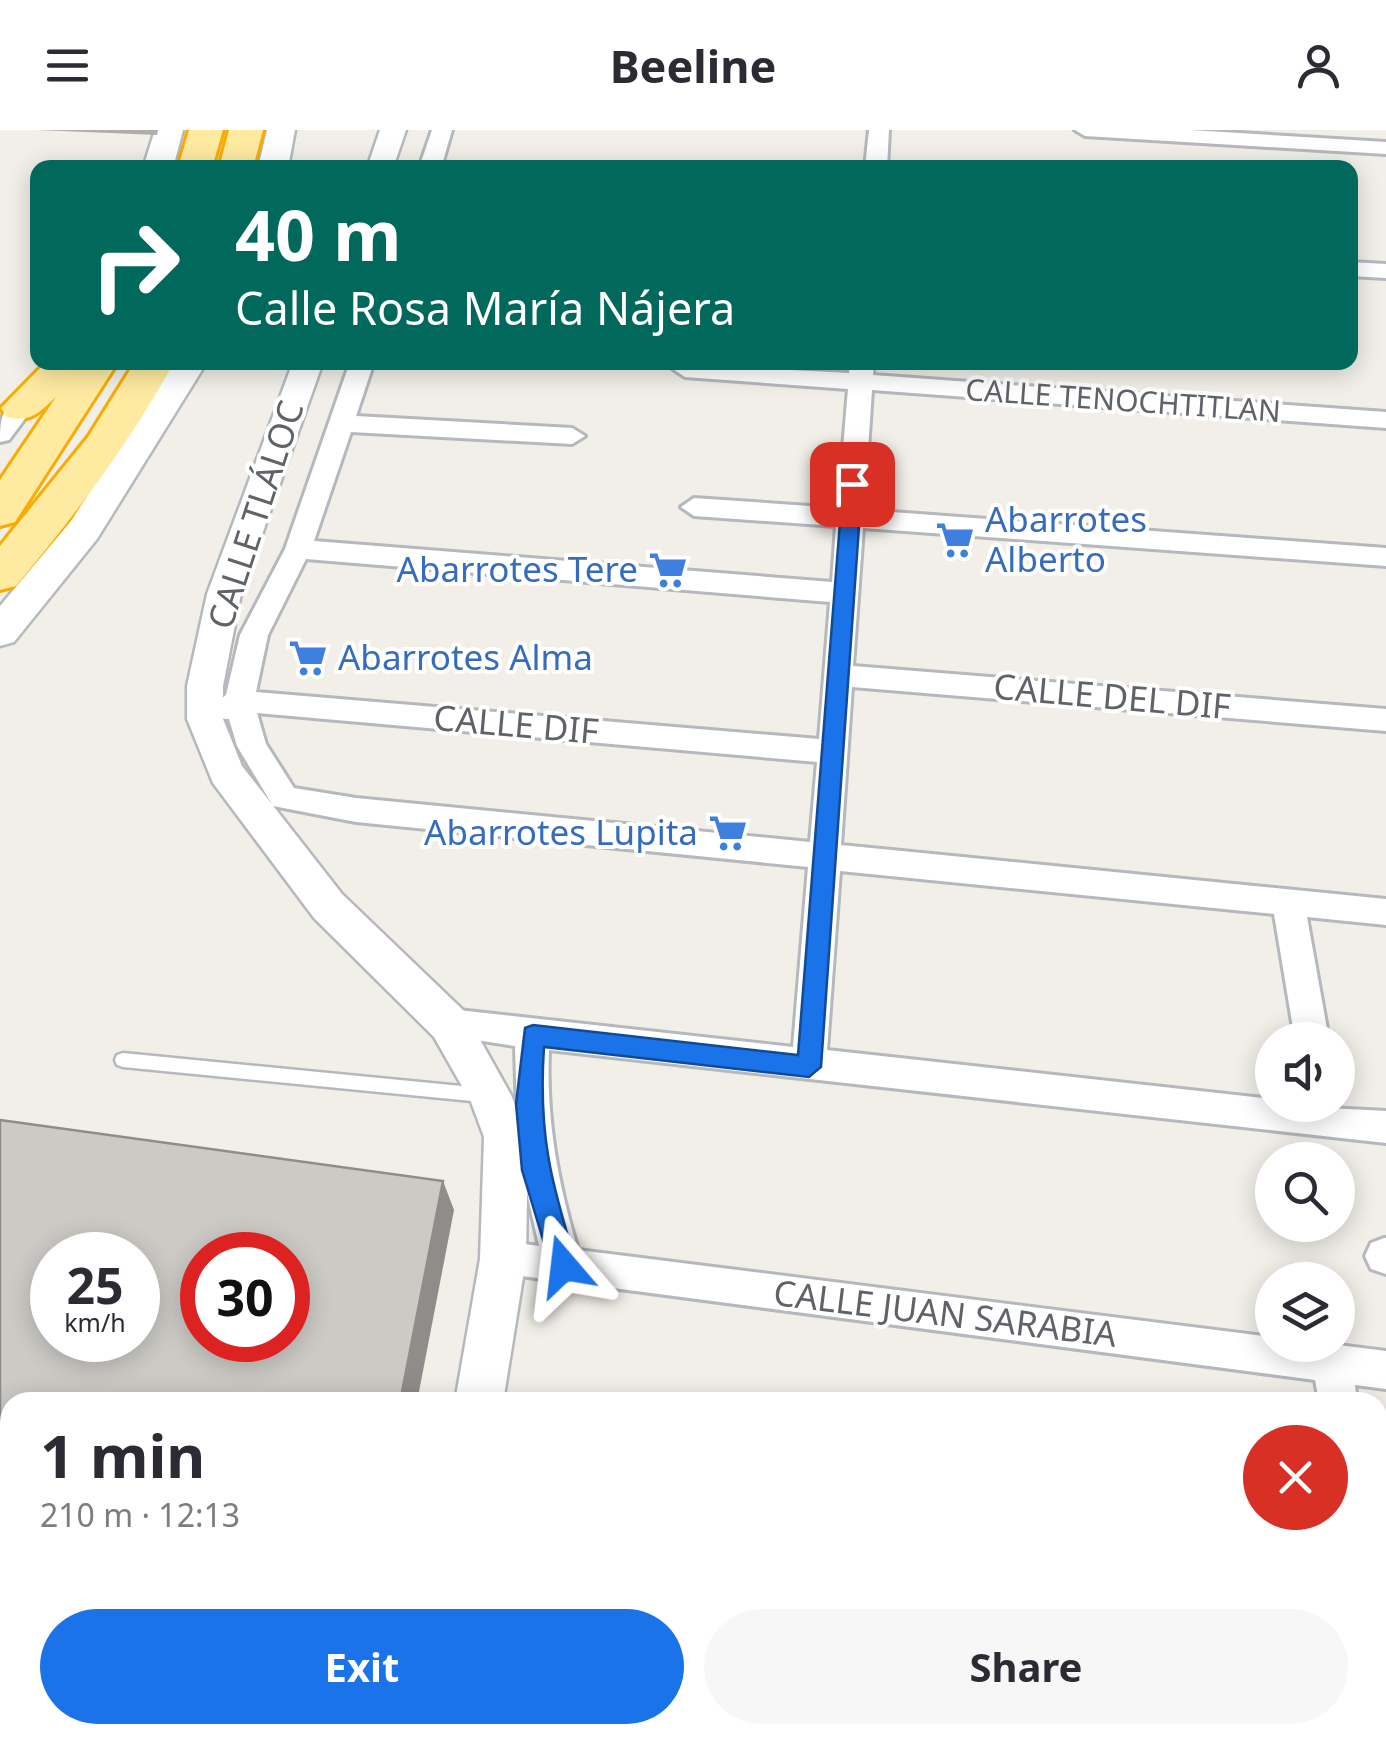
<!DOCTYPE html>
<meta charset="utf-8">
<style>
:root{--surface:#fff;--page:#f7f7f7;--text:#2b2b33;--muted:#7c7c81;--accent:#1a73e8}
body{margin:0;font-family:"Noto Sans",sans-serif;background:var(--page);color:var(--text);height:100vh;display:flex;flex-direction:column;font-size:38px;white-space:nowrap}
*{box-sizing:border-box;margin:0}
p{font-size:32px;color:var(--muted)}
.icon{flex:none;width:55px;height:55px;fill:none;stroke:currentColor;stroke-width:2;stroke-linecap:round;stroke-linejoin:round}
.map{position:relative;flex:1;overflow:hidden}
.side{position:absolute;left:0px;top:1262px;width:1388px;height:352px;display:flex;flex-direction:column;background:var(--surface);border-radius:30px 30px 0 0;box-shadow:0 5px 25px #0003}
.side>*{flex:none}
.hud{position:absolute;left:30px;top:30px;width:1328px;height:210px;border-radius:20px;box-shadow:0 5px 25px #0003;background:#00695c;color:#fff;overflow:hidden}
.tools{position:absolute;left:1255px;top:892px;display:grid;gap:20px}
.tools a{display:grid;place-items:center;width:100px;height:100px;border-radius:50%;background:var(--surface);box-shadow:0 5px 25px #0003;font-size:50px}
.speed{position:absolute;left:30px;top:1102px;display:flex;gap:20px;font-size:50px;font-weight:700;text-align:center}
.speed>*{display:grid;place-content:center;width:130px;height:130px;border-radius:50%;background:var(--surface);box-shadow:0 5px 25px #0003;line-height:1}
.speed small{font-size:25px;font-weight:400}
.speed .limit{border:15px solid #d22;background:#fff;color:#111}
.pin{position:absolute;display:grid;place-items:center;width:85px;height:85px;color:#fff;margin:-42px;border-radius:20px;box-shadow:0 5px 15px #0006}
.me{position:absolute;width:110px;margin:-55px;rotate:343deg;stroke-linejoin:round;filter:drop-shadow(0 0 8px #0008)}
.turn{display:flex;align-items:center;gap:35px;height:210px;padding:0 40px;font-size:45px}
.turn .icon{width:130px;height:130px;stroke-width:2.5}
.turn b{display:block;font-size:70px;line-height:85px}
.round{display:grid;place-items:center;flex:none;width:105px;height:105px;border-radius:52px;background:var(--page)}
.summary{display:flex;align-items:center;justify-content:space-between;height:170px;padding:0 40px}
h1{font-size:60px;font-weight:700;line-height:75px}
.primary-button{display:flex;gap:20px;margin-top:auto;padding:20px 40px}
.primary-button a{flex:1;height:115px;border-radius:60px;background:var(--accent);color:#fff;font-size:40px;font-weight:700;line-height:115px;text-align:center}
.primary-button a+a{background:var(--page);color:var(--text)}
header{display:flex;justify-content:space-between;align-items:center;height:130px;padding:0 40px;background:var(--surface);font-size:45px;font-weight:700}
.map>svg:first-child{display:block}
</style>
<header><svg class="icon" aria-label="menu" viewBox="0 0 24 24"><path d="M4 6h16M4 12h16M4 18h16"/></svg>Beeline<svg class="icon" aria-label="person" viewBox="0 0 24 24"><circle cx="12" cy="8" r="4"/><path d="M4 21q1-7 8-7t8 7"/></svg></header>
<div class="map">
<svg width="1386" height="1614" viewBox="0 0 1386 1614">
<rect width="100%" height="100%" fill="#f1efe8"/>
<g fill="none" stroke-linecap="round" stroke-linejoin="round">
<!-- service casing -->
<g stroke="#b5b8bc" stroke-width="5">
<g id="service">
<polygon points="123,923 482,958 488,960 490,965 488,970 482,972 123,937 117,935 115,930 117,925"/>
<polygon points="0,1509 10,1511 10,1531 0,1529"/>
<polygon points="297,1605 317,1605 315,1614 295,1614"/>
<polygon points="762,1605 782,1605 781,1614 761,1614"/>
<polygon points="1079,1605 1099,1605 1098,1614 1078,1614"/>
</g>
</g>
<!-- minor casing -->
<g stroke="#b5b8bc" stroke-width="6">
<g id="minor">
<polygon points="432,0 452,0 441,38 419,38"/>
<polygon points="869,0 889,0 887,38 865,38"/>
<polygon points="1075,0 1190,0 1386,12 1386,24 1085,6"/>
<polygon points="1350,132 1386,134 1386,148 1350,146"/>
<path d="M350,232H374L356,286L572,298L585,306L572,314L351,302L314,411L832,452L836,396L694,386L681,377L694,368L838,378L848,259L685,247L673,239L676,234L849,243L850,232H874L873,245L1386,282V298L872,260L864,380L1386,418V436L863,398L853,536L1386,579V601L852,557L841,715L1386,769V795L1307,787L1329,910H1295L1274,784L840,741L827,920L1272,969V975L1386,981V1013L549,920C546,990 558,1054 578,1120L1272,1207V1215H1338L1386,1221V1259L1355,1255L1357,1272H1319L1315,1250L490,1142L484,1129L490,1116L503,1111L539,1116L518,1022L515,916L437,904L432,894L437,884L449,879L793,917L808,737L356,692L273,676L237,616L229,589L212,588L207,580L226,565L240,505L285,419ZM306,429L830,472L819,609L256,562L268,505ZM257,583L817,632L810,712L356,668L294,658L266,614Z"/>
<path d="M21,270L33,278L9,310L0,312C0,293 0,276 21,270Z"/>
<polygon points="1384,1108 1386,1108 1386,1144 1371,1139 1365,1126 1371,1113"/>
<polygon points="1378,1477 1386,1480 1386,1568 1378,1564"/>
</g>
</g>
<!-- tertiary casing -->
<g stroke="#b5b8bc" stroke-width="5">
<g id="tertiary">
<polygon points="380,0 406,0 393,38 367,38"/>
<polygon points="293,232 323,232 241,464 223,556 223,589 242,636 342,764 464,881 511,965 528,1007 526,1129 503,1272 455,1272 480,1129 484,1007 471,972 434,907 314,788 213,653 187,589 187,556 207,464"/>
<polygon points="397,1605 451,1605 450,1614 396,1614"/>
</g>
</g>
<!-- secondary casing -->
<g stroke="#b6babf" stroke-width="5">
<g id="secondary">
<polygon points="155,0 183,0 173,38 143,38"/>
<polygon points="267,0 295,0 288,38 258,38"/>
<polygon points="174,232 207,232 97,409 14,512 0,516 0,476 71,391"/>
</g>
</g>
<!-- trunk casing -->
<g stroke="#f9ab00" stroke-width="6">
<g id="trunk">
<polygon points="189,0 223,0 212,38 178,38"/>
<polygon points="229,0 263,0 253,38 219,38"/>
<path d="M46,232H118L15,392L0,396V350L56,267C39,283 30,293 7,287L1,278Z"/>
<path d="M135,232H174C130,313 75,385 16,456L0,460V416L88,307Z"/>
</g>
</g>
<!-- service -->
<use href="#service" fill="#fff" fill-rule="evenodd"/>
<!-- minor -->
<use href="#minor" fill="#fff" fill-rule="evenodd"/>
<!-- tertiary -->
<use href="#tertiary" fill="#fff" fill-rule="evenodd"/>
<!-- secondary -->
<use href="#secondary" fill="#fff" fill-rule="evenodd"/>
<!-- trunk -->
<use href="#trunk" fill="#feeaa1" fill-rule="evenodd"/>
</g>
<!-- wall -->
<g fill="#afaea9">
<polygon points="38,0 158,0 157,5"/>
<polygon points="0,990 454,1080 10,1272 10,1479 0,1478"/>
</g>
<!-- shaded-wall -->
<polygon fill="#8f8d8a" points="443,1051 454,1080 417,1272 400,1272"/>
<!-- building -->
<path fill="#cccac5" stroke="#8f8d8a" stroke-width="2.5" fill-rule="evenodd" d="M0,990L443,1051L400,1272H10V1471L0,1470ZM52,1125H138V1210H52ZM202,1125H288V1210H202Z"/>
<!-- route -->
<path fill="#1a73e8" stroke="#114b97" stroke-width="2.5" d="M852,348L862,354L821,937L809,947L544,917C538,1004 551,1053 577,1136L573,1144L564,1148L555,1144L551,1136L522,1040L516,974L525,898L533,895L798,925L843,354Z"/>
<!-- icons -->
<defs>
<g id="supermarket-bare" transform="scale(3)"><path d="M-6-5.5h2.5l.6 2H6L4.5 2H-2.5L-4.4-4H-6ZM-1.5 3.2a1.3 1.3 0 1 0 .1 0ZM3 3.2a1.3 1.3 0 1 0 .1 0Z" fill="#3f7fe0" stroke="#fff" stroke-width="2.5" paint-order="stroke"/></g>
</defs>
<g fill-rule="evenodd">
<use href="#supermarket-bare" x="955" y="410"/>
<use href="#supermarket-bare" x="668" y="440"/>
<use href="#supermarket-bare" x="308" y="528"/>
<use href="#supermarket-bare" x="728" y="703"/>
</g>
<g text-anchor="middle" stroke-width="8" stroke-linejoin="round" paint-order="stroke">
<!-- far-street labels -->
<g font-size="30" fill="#5f6368" stroke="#fff">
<text transform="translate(1123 271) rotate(4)" y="10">CALLE TENOCHTITLAN</text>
</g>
<!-- street labels -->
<g font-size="35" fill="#5f6368" stroke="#fff">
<text transform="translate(256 385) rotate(-72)" y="12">CALLE TLÁLOC</text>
<text transform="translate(1112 567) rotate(5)" y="12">CALLE DEL DIF</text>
<text transform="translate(516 595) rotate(5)" y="12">CALLE DIF</text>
<text transform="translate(945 1184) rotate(7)" y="12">CALLE JUAN SARABIA</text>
</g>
<!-- shop labels -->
<g font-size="35" fill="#366cbe" stroke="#fff" text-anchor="start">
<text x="985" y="402">Abarrotes<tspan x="985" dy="40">Alberto</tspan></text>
<text x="638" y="452" text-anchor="end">Abarrotes Tere</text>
<text x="338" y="540">Abarrotes Alma</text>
<text x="698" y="715" text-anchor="end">Abarrotes Lupita</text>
</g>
</g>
</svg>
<div class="tools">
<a><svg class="icon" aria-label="sound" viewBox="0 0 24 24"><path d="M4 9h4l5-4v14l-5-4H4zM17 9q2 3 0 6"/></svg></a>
<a><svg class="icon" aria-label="search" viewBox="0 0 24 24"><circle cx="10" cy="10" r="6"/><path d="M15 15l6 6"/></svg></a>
<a><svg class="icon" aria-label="layers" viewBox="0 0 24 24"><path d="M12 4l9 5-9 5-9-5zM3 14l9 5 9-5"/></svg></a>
</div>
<div class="speed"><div>25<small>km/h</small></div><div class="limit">30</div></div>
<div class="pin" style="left:852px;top:354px;background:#d93025"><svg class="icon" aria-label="arrive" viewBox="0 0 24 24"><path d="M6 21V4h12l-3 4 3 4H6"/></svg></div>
<svg class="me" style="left:564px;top:1136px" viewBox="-20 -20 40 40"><path d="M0-17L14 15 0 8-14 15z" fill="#1a73e8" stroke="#fff" stroke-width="4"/></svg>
<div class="hud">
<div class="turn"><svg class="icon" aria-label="right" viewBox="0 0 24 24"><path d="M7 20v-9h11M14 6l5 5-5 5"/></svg><div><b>40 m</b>Calle Rosa María Nájera</div></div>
</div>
<section class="side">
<div class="summary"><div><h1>1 min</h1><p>210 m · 12:13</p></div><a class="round" style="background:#d93025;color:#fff"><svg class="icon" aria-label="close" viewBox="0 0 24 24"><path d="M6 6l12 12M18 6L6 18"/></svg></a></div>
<div class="primary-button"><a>Exit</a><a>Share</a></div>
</section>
</div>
